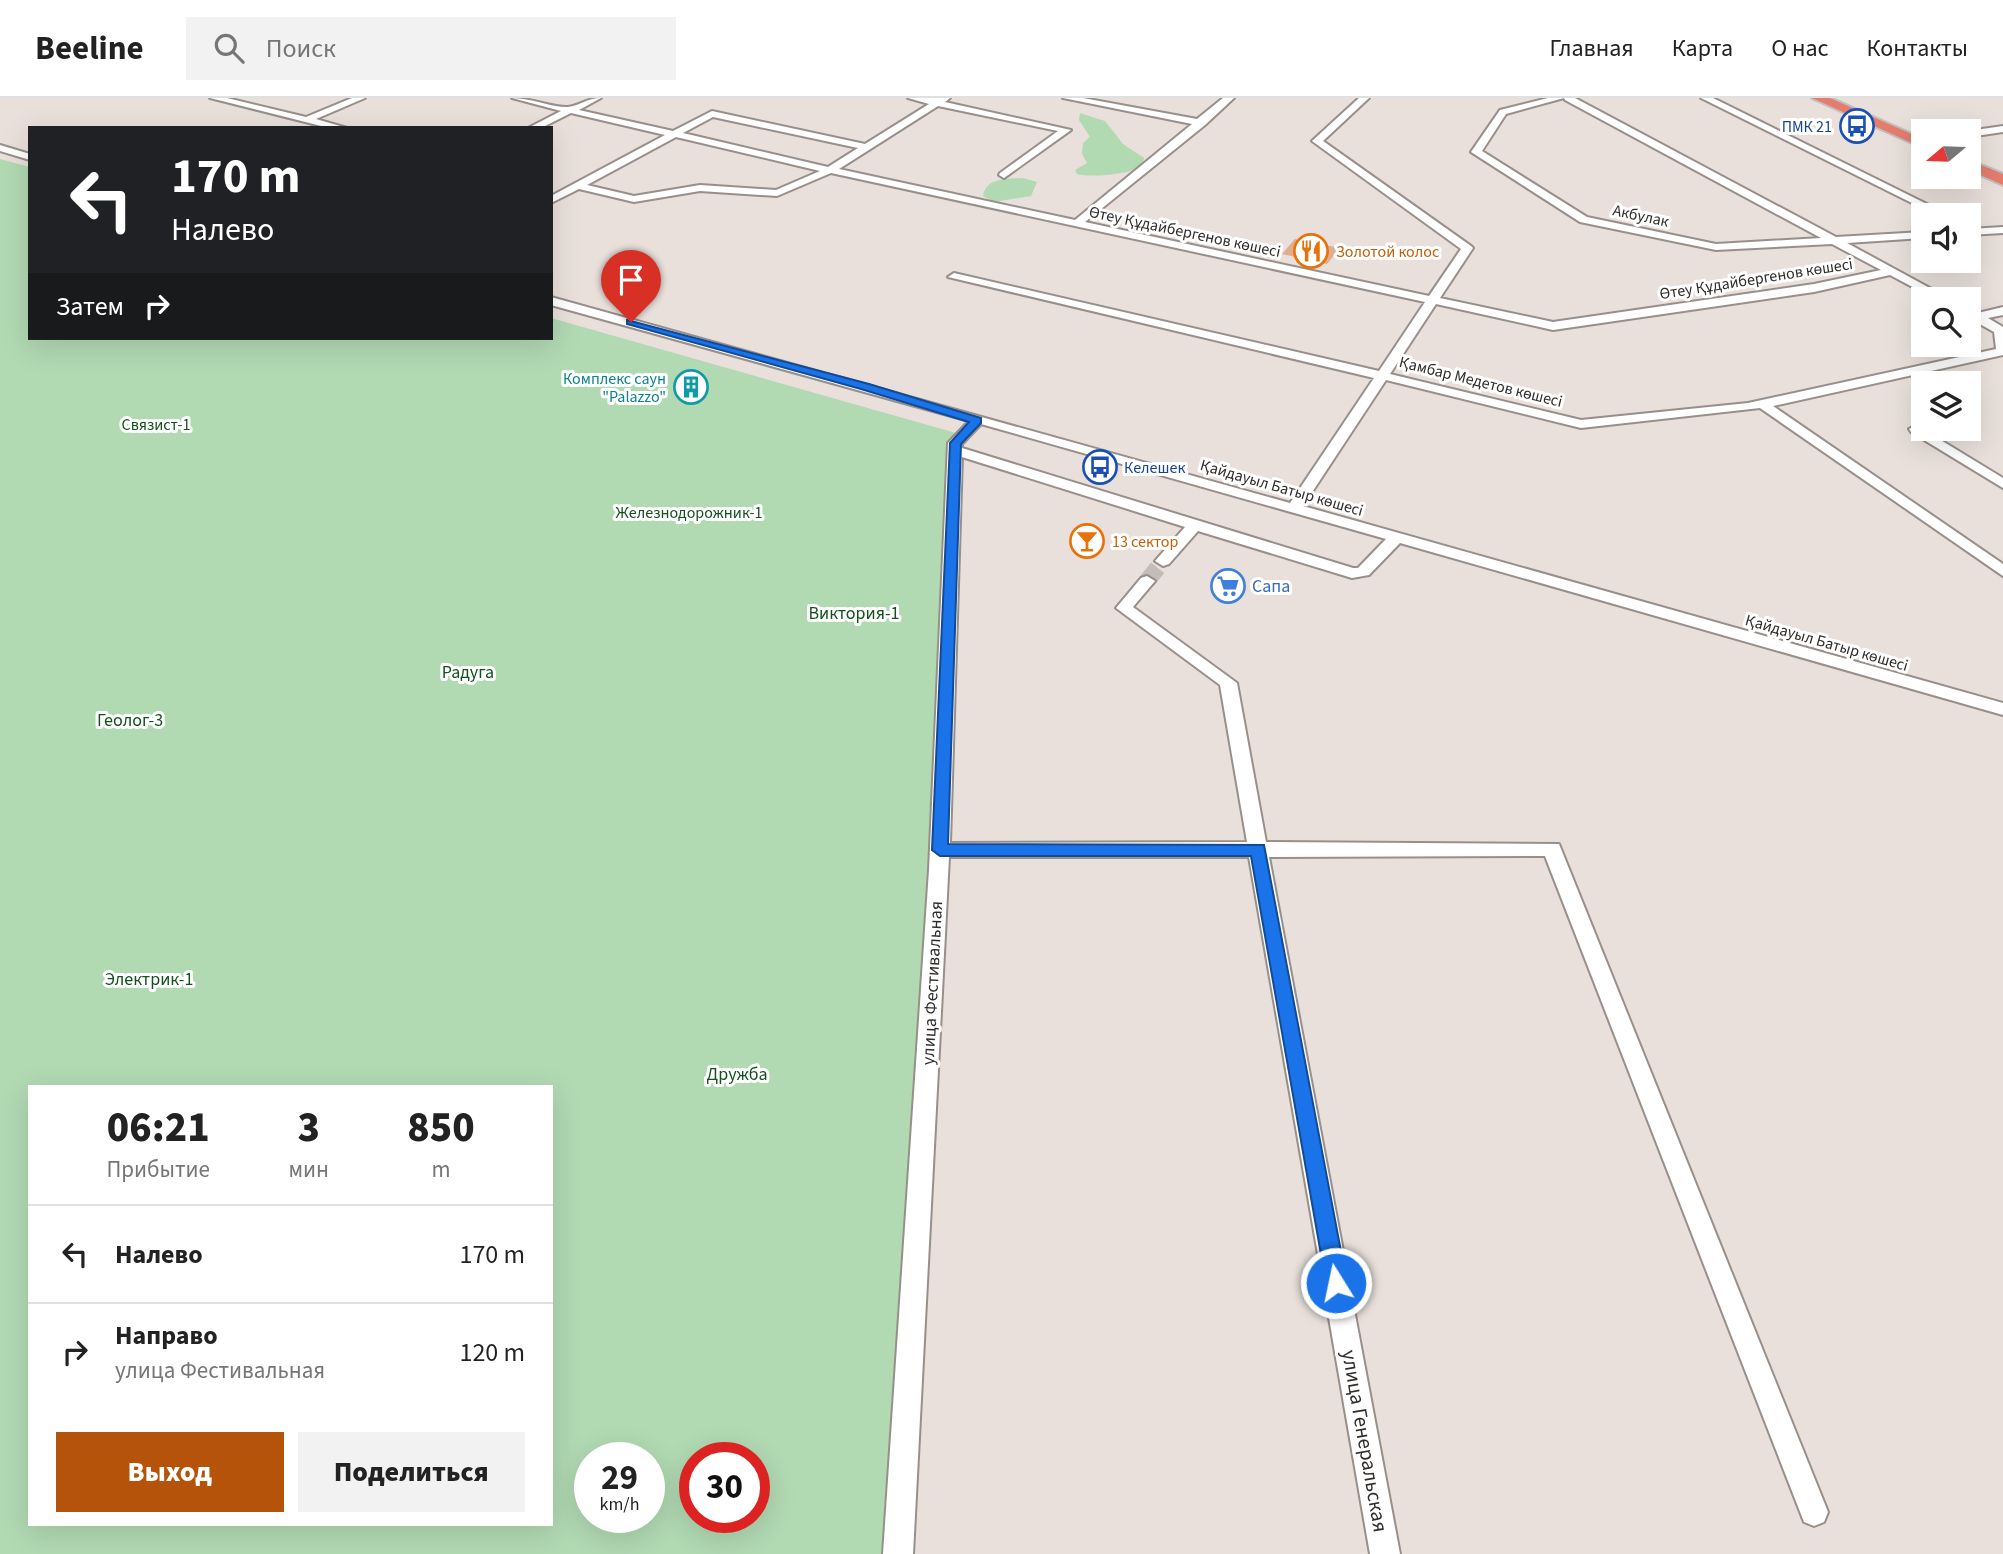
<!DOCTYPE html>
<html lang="ru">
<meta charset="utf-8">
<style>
:root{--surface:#fff;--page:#f2f2f2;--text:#222;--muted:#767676;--line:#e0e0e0;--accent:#b45309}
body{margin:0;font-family:"Source Sans 3",sans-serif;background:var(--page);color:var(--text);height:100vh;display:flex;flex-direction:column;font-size:26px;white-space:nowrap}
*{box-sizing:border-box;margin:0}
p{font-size:23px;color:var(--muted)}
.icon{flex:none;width:38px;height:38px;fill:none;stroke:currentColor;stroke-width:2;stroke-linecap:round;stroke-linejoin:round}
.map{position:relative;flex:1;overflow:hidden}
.side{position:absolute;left:28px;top:987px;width:525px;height:441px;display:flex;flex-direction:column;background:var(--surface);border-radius:0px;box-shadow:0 7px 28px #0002}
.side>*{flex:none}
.guide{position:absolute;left:28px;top:28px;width:525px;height:214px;border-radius:0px;box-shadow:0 7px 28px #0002;background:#202124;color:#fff;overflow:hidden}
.needle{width:46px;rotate:251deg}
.buttons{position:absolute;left:1911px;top:21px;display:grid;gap:14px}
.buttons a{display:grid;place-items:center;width:70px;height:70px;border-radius:0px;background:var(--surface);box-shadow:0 7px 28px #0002;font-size:35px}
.speed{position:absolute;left:574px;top:1344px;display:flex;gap:14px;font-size:35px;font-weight:700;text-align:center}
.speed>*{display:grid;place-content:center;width:91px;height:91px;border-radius:50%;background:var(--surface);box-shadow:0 7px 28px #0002;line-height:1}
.speed small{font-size:18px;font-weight:400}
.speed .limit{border:10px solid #d22;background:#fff;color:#111}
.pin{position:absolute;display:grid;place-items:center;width:60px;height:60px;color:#fff;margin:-72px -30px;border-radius:50% 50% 50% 0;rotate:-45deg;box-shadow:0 0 7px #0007}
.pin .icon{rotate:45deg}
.me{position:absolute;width:77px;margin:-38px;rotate:350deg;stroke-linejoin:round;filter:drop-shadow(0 0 5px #0008)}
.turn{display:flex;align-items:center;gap:24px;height:147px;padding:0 28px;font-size:32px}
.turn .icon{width:91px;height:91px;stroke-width:2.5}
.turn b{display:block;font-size:49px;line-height:60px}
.then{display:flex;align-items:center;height:66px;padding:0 28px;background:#0003;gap:14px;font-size:26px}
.eta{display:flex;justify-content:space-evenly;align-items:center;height:119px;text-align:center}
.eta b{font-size:42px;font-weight:800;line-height:49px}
.cta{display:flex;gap:14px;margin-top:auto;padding:14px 28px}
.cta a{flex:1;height:80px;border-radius:0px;background:var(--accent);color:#fff;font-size:28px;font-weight:800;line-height:80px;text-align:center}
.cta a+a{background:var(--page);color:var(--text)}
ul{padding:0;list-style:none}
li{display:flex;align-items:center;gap:21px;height:98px;padding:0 28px;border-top:2px solid var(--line)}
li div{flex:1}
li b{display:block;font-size:26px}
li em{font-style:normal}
header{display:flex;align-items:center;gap:42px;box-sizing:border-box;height:98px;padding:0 35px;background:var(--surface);border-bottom:2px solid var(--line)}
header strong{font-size:33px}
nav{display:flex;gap:38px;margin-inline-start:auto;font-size:24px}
.search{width:490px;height:63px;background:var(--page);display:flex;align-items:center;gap:18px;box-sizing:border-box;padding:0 24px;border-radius:0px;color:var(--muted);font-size:26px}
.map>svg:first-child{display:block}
</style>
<header>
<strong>Beeline</strong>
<div class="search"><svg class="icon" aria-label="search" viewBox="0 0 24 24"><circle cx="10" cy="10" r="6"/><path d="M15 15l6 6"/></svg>Поиск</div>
<nav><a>Главная</a><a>Карта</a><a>О нас</a><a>Контакты</a></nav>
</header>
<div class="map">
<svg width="2003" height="1456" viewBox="0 0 2003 1456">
<rect width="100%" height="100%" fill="#e9e0db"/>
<!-- green -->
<g fill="#b1d9b2" fill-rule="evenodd">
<path d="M1080,15L1105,23L1123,46L1144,60L1142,69C1127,76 1093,80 1077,76L1075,72L1087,65L1082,56L1083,45L1090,39L1079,22Z"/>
<path d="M0,61L30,69V240H551V220L963,337L955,345L891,1456H0ZM30,989H551V1426H30ZM590,1360H649V1419H590ZM695,1360H754V1419H695Z"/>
<path d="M1023,80L1037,84L1031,98L994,104L983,98C986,79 1008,81 1023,80Z"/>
</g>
<!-- building -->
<polygon fill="#e0ae8e" points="1295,141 1340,150 1327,166 1282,156"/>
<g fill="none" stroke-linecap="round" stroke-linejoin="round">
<!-- minor-tunnel -->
<polyline stroke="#c4bcb8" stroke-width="17" stroke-dasharray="17 8" stroke-linecap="butt" points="1147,483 1163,463"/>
<!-- minor casing -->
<g stroke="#988f8a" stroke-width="4">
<g id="minor">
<polygon points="210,0 227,0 306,19 352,0 365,0 316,21 347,30 329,30"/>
<path d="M512,0C531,0 554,10 568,9C579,8 587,0 601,0L579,12L673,33L712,13L865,46L929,6L908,0H950L945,4L1071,32L1004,80L999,77L1000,75L1058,33L938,8L839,71L1075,122L1192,26L1063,0H1083L1197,21L1223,0H1234L1205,27L1085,124L1429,198L1461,151L1312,43L1359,0H1369L1323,43L1471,148L1473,150L1440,200L1553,224L1814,186L1881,172L1832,146L1716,152L1580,124L1471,54L1500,12L1548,0H1575L1836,139L1923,134V140L1847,145L1950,201H1935L1890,177L1814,194L1553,232L1436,206L1390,276L1581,322L1748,305L1996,251L1994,234L1969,220V211L1978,215L2003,209V217L1988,220L2003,229V257L1773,308L2003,466V478L1760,310L1581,330L1386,282L1303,408L2003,605V617L1400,445L1369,477L1352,480L1198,433L1169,466L1163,468L1155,463L1185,429L962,359L950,745L1247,744L1220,587L1116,510L1141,480L1147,478L1155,483L1133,509L1237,585L1266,744L1559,746L1828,1414L1824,1424L1814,1428L1804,1424L1545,758L1269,759L1400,1456H1370L1249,759H949L913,1456H883L929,772L948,345L969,323L551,207V199L1290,405L1374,280L948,179L954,175L1379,273L1425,204L831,75L777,98L700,93L634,104L579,91L551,105V98L665,37L571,15L541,30H528L561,13ZM1564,0L1565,2L1821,140L1716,146L1587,119L1482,53L1506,16ZM713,19L858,50L828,69L683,35ZM676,39L820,73L776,92L700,87L634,98L587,87ZM981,326L1386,441L1358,470H1353L962,350V346Z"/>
<polygon points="1701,0 1713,0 1949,117 1936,117"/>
<polygon points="2003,28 2003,34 1969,39 1968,33"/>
<polygon points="0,47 30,56 30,62 0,53"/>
<polygon points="2003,129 2003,135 1969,137 1969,131"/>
<polygon points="1916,327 2003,380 2003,390 1911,334 1909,331"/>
</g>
</g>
<!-- highway casing -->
<g stroke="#c1c0bf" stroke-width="4">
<g id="highway">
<polygon points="1812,0 1830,0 1923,41 1923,50"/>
<polygon points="1969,62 2003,76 2003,87 1969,72"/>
</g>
</g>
<!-- minor -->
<use href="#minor" fill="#fff" fill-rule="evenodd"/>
<!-- highway -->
<use href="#highway" fill="#e57d6d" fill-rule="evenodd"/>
</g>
<!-- route -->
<polygon fill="#1a73e8" stroke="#114b97" stroke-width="2" points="627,222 869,286 981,320 981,325 961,346 948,746 1264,747 1347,1185 1344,1192 1336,1195 1329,1192 1326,1185 1251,758 940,758 932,752 950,345 969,324 861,291 627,226"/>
<!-- icons -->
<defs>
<g id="bus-ring" transform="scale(1.75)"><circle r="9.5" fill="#fff" stroke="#1a4fb4" stroke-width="1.5"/><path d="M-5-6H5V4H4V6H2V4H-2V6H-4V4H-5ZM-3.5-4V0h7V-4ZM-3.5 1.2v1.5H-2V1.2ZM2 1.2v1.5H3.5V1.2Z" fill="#1a4fb4"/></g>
<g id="restaurant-ring" transform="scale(1.75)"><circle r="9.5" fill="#fff" stroke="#e8710a" stroke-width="1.5"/><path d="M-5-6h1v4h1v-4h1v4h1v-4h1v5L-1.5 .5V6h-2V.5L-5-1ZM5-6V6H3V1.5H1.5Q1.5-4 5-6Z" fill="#e8710a"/></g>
<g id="building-ring" transform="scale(1.75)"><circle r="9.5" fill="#fff" stroke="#0f9aa8" stroke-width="1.5"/><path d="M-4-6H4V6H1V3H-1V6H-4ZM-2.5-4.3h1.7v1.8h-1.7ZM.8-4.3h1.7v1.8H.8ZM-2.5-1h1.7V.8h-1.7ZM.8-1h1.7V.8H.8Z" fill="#0f9aa8"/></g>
<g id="bar-ring" transform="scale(1.75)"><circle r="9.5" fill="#fff" stroke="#e8710a" stroke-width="1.5"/><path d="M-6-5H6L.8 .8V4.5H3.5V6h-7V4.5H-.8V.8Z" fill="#e8710a"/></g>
<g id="supermarket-ring" transform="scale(1.75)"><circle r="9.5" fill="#fff" stroke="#3f7fe0" stroke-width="1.5"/><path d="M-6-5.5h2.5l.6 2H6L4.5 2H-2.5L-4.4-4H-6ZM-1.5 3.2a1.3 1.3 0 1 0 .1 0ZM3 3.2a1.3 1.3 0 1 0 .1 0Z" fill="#3f7fe0"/></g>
</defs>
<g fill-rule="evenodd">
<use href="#bus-ring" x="1857" y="28"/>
<use href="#restaurant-ring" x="1311" y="153"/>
<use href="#building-ring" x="691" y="289"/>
<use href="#bus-ring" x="1100" y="369"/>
<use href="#bar-ring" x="1087" y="443"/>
<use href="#supermarket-ring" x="1228" y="488"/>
</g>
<g text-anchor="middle" stroke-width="6" stroke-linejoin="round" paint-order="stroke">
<!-- far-transit labels -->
<g font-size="16" fill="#164399" stroke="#fff" text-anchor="end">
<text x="1832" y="34">ПМК 21</text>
<text x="1124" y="375" text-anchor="start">Келешек</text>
</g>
<!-- far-street labels -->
<g font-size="16" fill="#302d2b" stroke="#fff">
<text transform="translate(1641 117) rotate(12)" y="6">Акбулак</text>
<text transform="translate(1185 133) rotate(12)" y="6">Өтеу Құдайбергенов көшесі</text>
<text transform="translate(1756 180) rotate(-9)" y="6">Өтеу Құдайбергенов көшесі</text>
<text transform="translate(1481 283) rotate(14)" y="6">Қамбар Медетов көшесі</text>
<text transform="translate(1282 389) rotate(16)" y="6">Қайдауыл Батыр көшесі</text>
<text transform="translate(1827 544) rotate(16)" y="6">Қайдауыл Батыр көшесі</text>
</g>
<!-- far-food labels -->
<g font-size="16" fill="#c56008" stroke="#fff" text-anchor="start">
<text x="1336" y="159">Золотой колос</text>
<text x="1112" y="449">13 сектор</text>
</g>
<!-- far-culture labels -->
<g font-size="16" fill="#0d838f" stroke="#fff" text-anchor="end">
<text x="666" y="286">Комплекс саун<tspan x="666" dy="18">"Palazzo"</tspan></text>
</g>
<!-- far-park labels -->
<g font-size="16" fill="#14511d" stroke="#fff">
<text x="156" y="332">Связист-1</text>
<text x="689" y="420">Железнодорожник-1</text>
</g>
<!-- shop labels -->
<g font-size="18" fill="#366cbe" stroke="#fff" text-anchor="start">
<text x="1252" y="494">Сапа</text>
</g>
<!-- park labels -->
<g font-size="18" fill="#14511d" stroke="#fff">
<text x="854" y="521">Виктория-1</text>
<text x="468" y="580">Радуга</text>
<text x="130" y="628">Геолог-3</text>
<text x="149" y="887">Электрик-1</text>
<text x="737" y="982">Дружба</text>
</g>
<!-- street labels -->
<g font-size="18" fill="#302d2b" stroke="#fff">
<text transform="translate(932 885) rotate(-87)" y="6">улица Фестивальная</text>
</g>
<!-- near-street labels -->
<g font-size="21" fill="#302d2b" stroke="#fff">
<text transform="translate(1365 1343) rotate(80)" y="7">улица Генеральская</text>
</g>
</g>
</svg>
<div class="buttons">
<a><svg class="needle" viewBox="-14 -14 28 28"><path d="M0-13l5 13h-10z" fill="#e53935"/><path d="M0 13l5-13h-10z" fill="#767676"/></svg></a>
<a><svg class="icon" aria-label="sound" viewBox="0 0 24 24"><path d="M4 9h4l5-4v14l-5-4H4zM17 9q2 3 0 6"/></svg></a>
<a><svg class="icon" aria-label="search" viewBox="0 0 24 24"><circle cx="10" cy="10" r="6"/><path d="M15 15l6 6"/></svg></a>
<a><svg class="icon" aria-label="layers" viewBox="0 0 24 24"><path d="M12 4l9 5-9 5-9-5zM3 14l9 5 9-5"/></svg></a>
</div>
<div class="speed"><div>29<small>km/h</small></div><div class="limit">30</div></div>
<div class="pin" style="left:631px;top:224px;background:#d93025"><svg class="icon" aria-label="arrive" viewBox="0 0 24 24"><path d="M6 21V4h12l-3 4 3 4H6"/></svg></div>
<svg class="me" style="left:1336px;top:1185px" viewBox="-20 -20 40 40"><circle r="17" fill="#1a73e8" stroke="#fff" stroke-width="3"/><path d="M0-11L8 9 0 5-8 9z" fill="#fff"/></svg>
<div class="guide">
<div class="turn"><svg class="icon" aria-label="left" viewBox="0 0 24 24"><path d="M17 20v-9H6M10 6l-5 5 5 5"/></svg><div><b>170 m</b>Налево</div></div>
<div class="then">Затем<svg class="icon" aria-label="right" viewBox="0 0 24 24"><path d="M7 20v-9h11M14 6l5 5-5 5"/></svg></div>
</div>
<section class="side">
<div class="eta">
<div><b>06:21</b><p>Прибытие</p></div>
<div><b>3</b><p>мин</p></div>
<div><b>850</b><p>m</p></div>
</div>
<ul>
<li><svg class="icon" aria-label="left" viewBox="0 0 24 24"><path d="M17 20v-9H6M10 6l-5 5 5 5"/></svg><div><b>Налево</b></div><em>170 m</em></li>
<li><svg class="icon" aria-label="right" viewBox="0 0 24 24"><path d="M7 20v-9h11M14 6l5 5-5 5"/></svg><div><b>Направо</b><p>улица Фестивальная</p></div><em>120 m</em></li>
</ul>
<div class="cta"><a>Выход</a><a>Поделиться</a></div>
</section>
</div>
